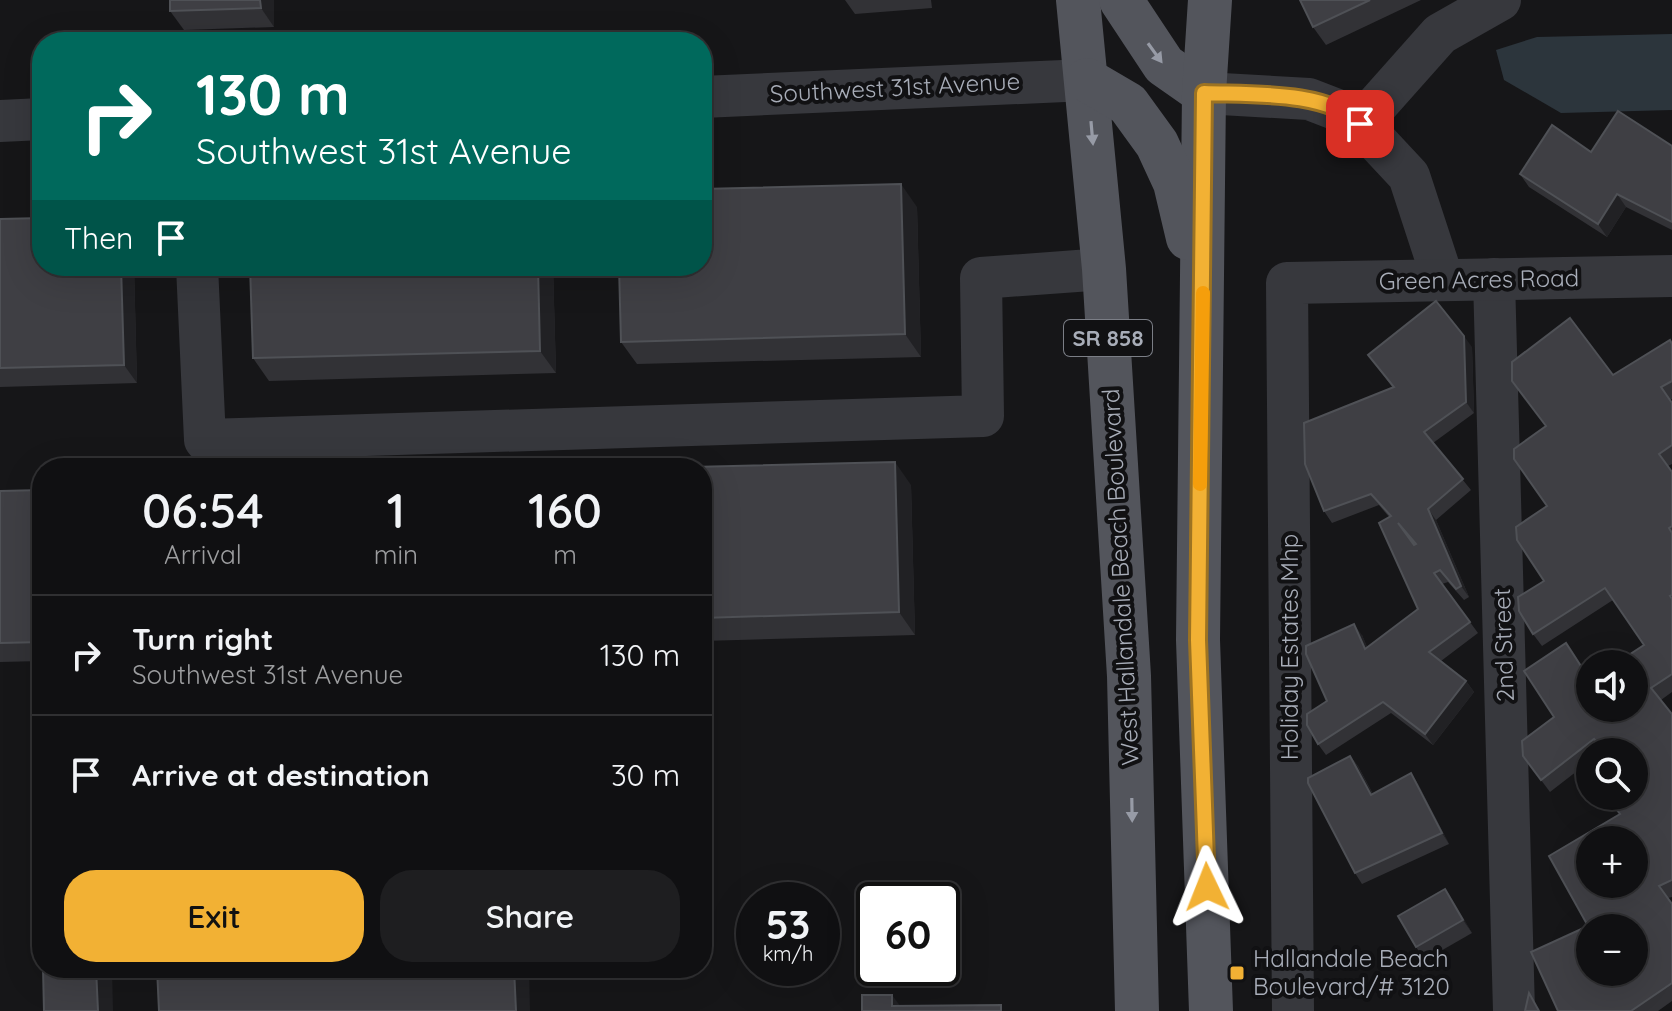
<!DOCTYPE html>
<meta charset="utf-8">
<style>
:root{--surface:#101012;--page:#1e1e20;--text:#f1f3f6;--muted:#9c9d9f;--line:#303032;--accent:#f2b134}
body{margin:0;font-family:Quicksand,sans-serif;background:var(--page);color:var(--text);height:100vh;display:flex;flex-direction:column;font-size:30px;white-space:nowrap}
*{box-sizing:border-box;margin:0}
p{font-size:26px;color:var(--muted)}
.icon{flex:none;width:44px;height:44px;fill:none;stroke:currentColor;stroke-width:2;stroke-linecap:round;stroke-linejoin:round}
.map{position:relative;flex:1;overflow:hidden}
.panel{position:absolute;left:32px;top:458px;width:680px;height:520px;display:flex;flex-direction:column;background:var(--surface);border-radius:32px;box-shadow:0 8px 32px #0002,0 0 0 2px var(--line)}
.panel>*{flex:none}
.banner{position:absolute;left:32px;top:32px;width:680px;height:244px;border-radius:32px;box-shadow:0 8px 32px #0002,0 0 0 2px var(--line);background:#00695c;color:#fff;overflow:hidden}
.fabs{position:absolute;left:1576px;top:650px;display:grid;gap:16px}
.fabs a{display:grid;place-items:center;width:72px;height:72px;border-radius:50%;background:var(--surface);box-shadow:0 8px 32px #0002,0 0 0 2px var(--line);font-size:40px}
.speed{position:absolute;left:736px;top:882px;display:flex;gap:16px;font-size:40px;font-weight:700;text-align:center}
.speed>*{display:grid;place-content:center;width:104px;height:104px;border-radius:50%;background:var(--surface);box-shadow:0 8px 32px #0002,0 0 0 2px var(--line);line-height:1}
.speed small{font-size:20px;font-weight:400}
.speed .limit{border:4px solid #111;border-radius:12px;background:#fff;color:#111}
.pin{position:absolute;display:grid;place-items:center;width:68px;height:68px;color:#fff;margin:-34px;border-radius:16px;box-shadow:0 4px 12px #0006}
.me{position:absolute;width:88px;margin:-44px;rotate:358deg;stroke-linejoin:round;filter:drop-shadow(0 0 6px #0008)}
.turn{display:flex;align-items:center;gap:28px;height:168px;padding:0 32px;font-size:36px}
.turn .icon{width:104px;height:104px;stroke-width:2.5}
.turn b{display:block;font-size:56px;line-height:68px}
.then{display:flex;align-items:center;height:76px;padding:0 32px;background:#0003;gap:16px;font-size:30px}
.eta{display:flex;justify-content:space-evenly;align-items:center;height:136px;text-align:center}
.eta b{font-size:48px;font-weight:600;line-height:56px}
.cta{display:flex;gap:16px;margin-top:auto;padding:16px 32px}
.cta a{flex:1;height:92px;border-radius:32px;background:var(--accent);color:#111;font-size:32px;font-weight:600;line-height:92px;text-align:center}
.cta a+a{background:var(--page);color:var(--text)}
ul{padding:0;list-style:none}
li{display:flex;align-items:center;gap:24px;height:120px;padding:0 32px;border-top:2px solid var(--line)}
li div{flex:1}
li b{display:block;font-size:30px}
li em{font-style:normal}
.map>svg:first-child{display:block}
</style>
<div class="map">
<svg width="1672" height="1011" viewBox="0 0 1672 1011">
<rect width="100%" height="100%" fill="#161618"/>
<!-- water -->
<polygon fill="#2c353c" points="1672,34 1672,110 1561,113 1504,80 1496,50 1537,37"/>
<g fill="none" stroke-linecap="round" stroke-linejoin="round">
<!-- minor -->
<g stroke="#37383d" stroke-width="42">
<polyline points="1204,93 1309,99 1353,116 1409,176 1443,280"/>
<polyline points="702,97 1087,80"/>
<polyline points="0,121 42,119"/>
<polyline points="1360,124 1440,34 1500,0"/>
<polyline points="197,266 205,440 983,416 981,278 1104,269"/>
<polyline points="1494,279 1514,1011"/>
<polyline points="1293,1011 1287,283 1672,276"/>
</g>
<!-- primary -->
<g stroke="#53555c" stroke-width="44">
<polyline points="1078,0 1104,269 1129,676 1137,1011"/>
<polyline points="1121,0 1164,65 1204,93"/>
<polyline points="1210,0 1204,93 1198,640 1211,1011"/>
<polyline points="1087,80 1128,104 1157,144 1175,183 1188,238"/>
</g>
</g>
<!-- wall -->
<g fill="#323236">
<polygon points="274,0 274,27 184,30 170,11"/>
<polygon points="845,0 931,0 932,8 855,14"/>
<polygon points="1300,0 1421,0 1326,45 1313,27"/>
<polygon points="1672,146 1672,230 1626,207 1607,237 1529,187 1520,174"/>
<polygon points="917,207 921,357 637,364 621,342"/>
<polygon points="0,219 42,266 134,266 137,383 0,387"/>
<polygon points="553,266 556,373 269,381 253,358"/>
<polygon points="1672,344 1672,399 1670,400 1672,403 1672,464 1668,466 1672,472 1672,692 1661,700 1672,714 1672,897 1668,898 1672,904 1672,1001 1658,1011 1558,1011 1588,926 1620,814 1639,797 1634,790 1634,752 1590,752 1590,761 1550,792 1523,756 1590,708 1644,645 1613,600 1542,646 1533,634 1544,581 1547,506 1613,375"/>
<polygon points="1472,347 1474,413 1433,443 1471,490 1436,520 1469,597 1464,600 1448,582 1442,584 1478,633 1441,661 1466,681 1474,692 1433,745 1391,713 1326,755 1318,744 1327,701 1362,635 1367,647 1418,609 1389,517 1379,505 1332,523 1324,511 1393,388 1368,355"/>
<polygon points="702,468 911,485 915,635 702,641"/>
<polygon points="42,490 42,661 0,662 0,491"/>
<polygon points="1350,756 1358,766 1373,794 1411,773 1418,784 1449,844 1362,884 1355,873"/>
<polygon points="1445,889 1472,933 1425,960 1416,947"/>
</g>
<!-- shaded-wall -->
<g fill="#212124">
<polygon points="260,0 274,0 274,27 261,8"/>
<polygon points="901,184 917,207 921,357 905,334"/>
<polygon points="1617,194 1626,207 1607,237 1598,224"/>
<polygon points="121,266 134,266 137,383 124,365"/>
<polygon points="538,266 553,266 556,373 540,351"/>
<polygon points="1464,336 1472,347 1474,413 1466,402"/>
<polygon points="895,462 911,485 915,635 899,612"/>
<polygon points="1428,509 1436,520 1469,597 1461,586"/>
<polygon points="1354,624 1362,635 1373,660 1365,649"/>
<polygon points="1466,681 1474,692 1433,745 1425,734"/>
<polygon points="1350,756 1358,766 1379,806 1371,795"/>
<polygon points="1411,773 1418,784 1449,844 1442,833"/>
<polygon points="1445,889 1454,902 1472,933 1463,920"/>
<polygon points="96,968 112,968 113,1011 98,1011"/>
<polygon points="514,968 529,968 530,1011 516,1011"/>
<polygon points="892,995 904,1011 892,1006"/>
</g>
<!-- building -->
<g fill="#3f3f44" stroke="#4f5156" stroke-width="2" fill-rule="evenodd">
<polygon points="170,0 260,0 261,8 170,11"/>
<polygon points="1300,0 1370,0 1313,27"/>
<polygon points="1618,111 1672,146 1672,222 1617,194 1598,224 1520,174 1552,125 1591,152"/>
<polygon points="901,184 905,334 621,342 619,266 702,266 702,189"/>
<polygon points="42,218 42,266 121,266 124,365 0,368 0,219"/>
<polygon points="250,266 538,266 540,351 253,358"/>
<path d="M1436,301L1464,336L1466,402L1424,432L1463,479L1428,509L1461,586L1456,589L1440,570L1434,573L1470,622L1429,652L1466,681L1425,734L1383,702L1318,744L1307,725V714L1327,701L1306,654V646L1354,624L1365,649L1418,609L1379,523L1391,516L1371,494L1324,511L1305,464L1304,423L1394,387L1368,355ZM1398,523L1416,544L1414,545Z"/>
<path d="M1570,318L1613,375L1670,340L1672,344V381L1661,387L1672,403V445L1659,454L1672,472V526L1669,528L1672,533V595L1670,596L1672,599V674L1651,688L1672,714V880L1659,886L1672,904V983L1631,1011H1558L1531,952L1588,926L1549,856L1620,814L1617,810L1640,796L1634,789V752H1605L1594,739L1541,780L1523,756L1522,741L1554,717L1524,671L1566,643L1590,680V708H1634V664H1615L1644,645L1605,588L1533,634L1519,611L1518,597L1544,581L1517,540L1516,527L1547,506L1514,459V449L1546,426L1512,381V362ZM1590,840H1634V884H1590ZM1590,928H1634V972H1590Z"/>
<polygon points="895,462 899,612 702,618 702,468 650,468"/>
<polygon points="42,490 42,642 0,643 0,491"/>
<polygon points="1350,756 1371,795 1411,773 1442,833 1355,873 1308,783 1308,778"/>
<polygon points="38,808 42,808 42,936"/>
<polygon points="1445,889 1463,920 1416,947 1398,916"/>
<polygon points="43,968 96,968 98,1011 44,1011"/>
<polygon points="157,968 514,968 516,1011 159,1011"/>
<polygon points="1529,993 1539,1011 1525,1011"/>
<polygon points="862,995 892,995 892,1006 1001,1005 1001,1011 862,1011"/>
</g>
<!-- one-way arrows -->
<defs><path id="oneway-solid" d="M-6-.8H1V-3.2L6.5 0L1 3.2V.8H-6Z" transform="scale(2)"/></defs>
<g fill="#979ba6">
<use href="#oneway-solid" transform="translate(1155 53) rotate(54)"/>
<use href="#oneway-solid" transform="translate(1092 133) rotate(85)"/>
<use href="#oneway-solid" transform="translate(1132 810) rotate(89)"/>
</g>
<g fill="none" stroke-linecap="round" stroke-linejoin="round">
<!-- route casing -->
<g stroke="#9d7322" stroke-width="20">
<path id="route" d="M1207,887L1198,640L1204,93C1249,95 1327,90 1360,124"/>
</g>
<!-- route -->
<use href="#route" stroke="#f2b134" stroke-width="14"/>
<!-- slow -->
<polyline stroke="#f59e0b" stroke-width="14" points="1200,484 1203,293"/>
</g>
<!-- markers -->
<rect fill="#f2b134" stroke="#111113" stroke-width="3" x="1229" y="965" width="16" height="16" rx="4"/>
<g text-anchor="middle" stroke-width="8" stroke-linejoin="round" paint-order="stroke">
<!-- shield labels -->
<rect fill="#111113" stroke="#7b7e86" stroke-width="2" x="1064" y="320" width="88" height="36" rx="6"/>
<g font-size="22" font-weight="bold" fill="#a8adb8">
<text x="1108" y="346">SR 858</text>
</g>
<!-- street labels -->
<g font-size="24" fill="#a8adb8" stroke="#111113">
<text transform="translate(895 88) rotate(-3)" y="8">Southwest 31st Avenue</text>
<text transform="translate(1479 280) rotate(-1)" y="8">Green Acres Road</text>
<text transform="translate(1121 577) rotate(-93)" y="8">West Hallandale Beach Boulevard</text>
<text transform="translate(1504 645) rotate(-92)" y="8">2nd Street</text>
<text transform="translate(1290 647) rotate(-90)" y="8">Holiday Estates Mhp</text>
</g>
<!-- poi labels -->
<g font-size="24" fill="#a8adb8" stroke="#111113" text-anchor="start">
<text x="1253" y="967">Hallandale Beach<tspan x="1253" dy="28">Boulevard/# 3120</tspan></text>
</g>
</g>
</svg>
<div class="fabs">
<a><svg class="icon" aria-label="sound" viewBox="0 0 24 24"><path d="M4 9h4l5-4v14l-5-4H4zM17 9q2 3 0 6"/></svg></a>
<a><svg class="icon" aria-label="search" viewBox="0 0 24 24"><circle cx="10" cy="10" r="6"/><path d="M15 15l6 6"/></svg></a>
<a>+</a>
<a>−</a>
</div>
<div class="speed"><div>53<small>km/h</small></div><div class="limit">60</div></div>
<div class="pin" style="left:1360px;top:124px;background:#d93025"><svg class="icon" aria-label="arrive" viewBox="0 0 24 24"><path d="M6 21V4h12l-3 4 3 4H6"/></svg></div>
<svg class="me" style="left:1207px;top:887px" viewBox="-20 -20 40 40"><path d="M0-17L14 15 0 8-14 15z" fill="#f2b134" stroke="#fff" stroke-width="4"/></svg>
<div class="banner">
<div class="turn"><svg class="icon" aria-label="right" viewBox="0 0 24 24"><path d="M7 20v-9h11M14 6l5 5-5 5"/></svg><div><b>130 m</b>Southwest 31st Avenue</div></div>
<div class="then">Then<svg class="icon" aria-label="arrive" viewBox="0 0 24 24"><path d="M6 21V4h12l-3 4 3 4H6"/></svg></div>
</div>
<section class="panel">
<div class="eta">
<div><b>06:54</b><p>Arrival</p></div>
<div><b>1</b><p>min</p></div>
<div><b>160</b><p>m</p></div>
</div>
<ul>
<li><svg class="icon" aria-label="right" viewBox="0 0 24 24"><path d="M7 20v-9h11M14 6l5 5-5 5"/></svg><div><b>Turn right</b><p>Southwest 31st Avenue</p></div><em>130 m</em></li>
<li><svg class="icon" aria-label="arrive" viewBox="0 0 24 24"><path d="M6 21V4h12l-3 4 3 4H6"/></svg><div><b>Arrive at destination</b></div><em>30 m</em></li>
</ul>
<div class="cta"><a>Exit</a><a>Share</a></div>
</section>
</div>
